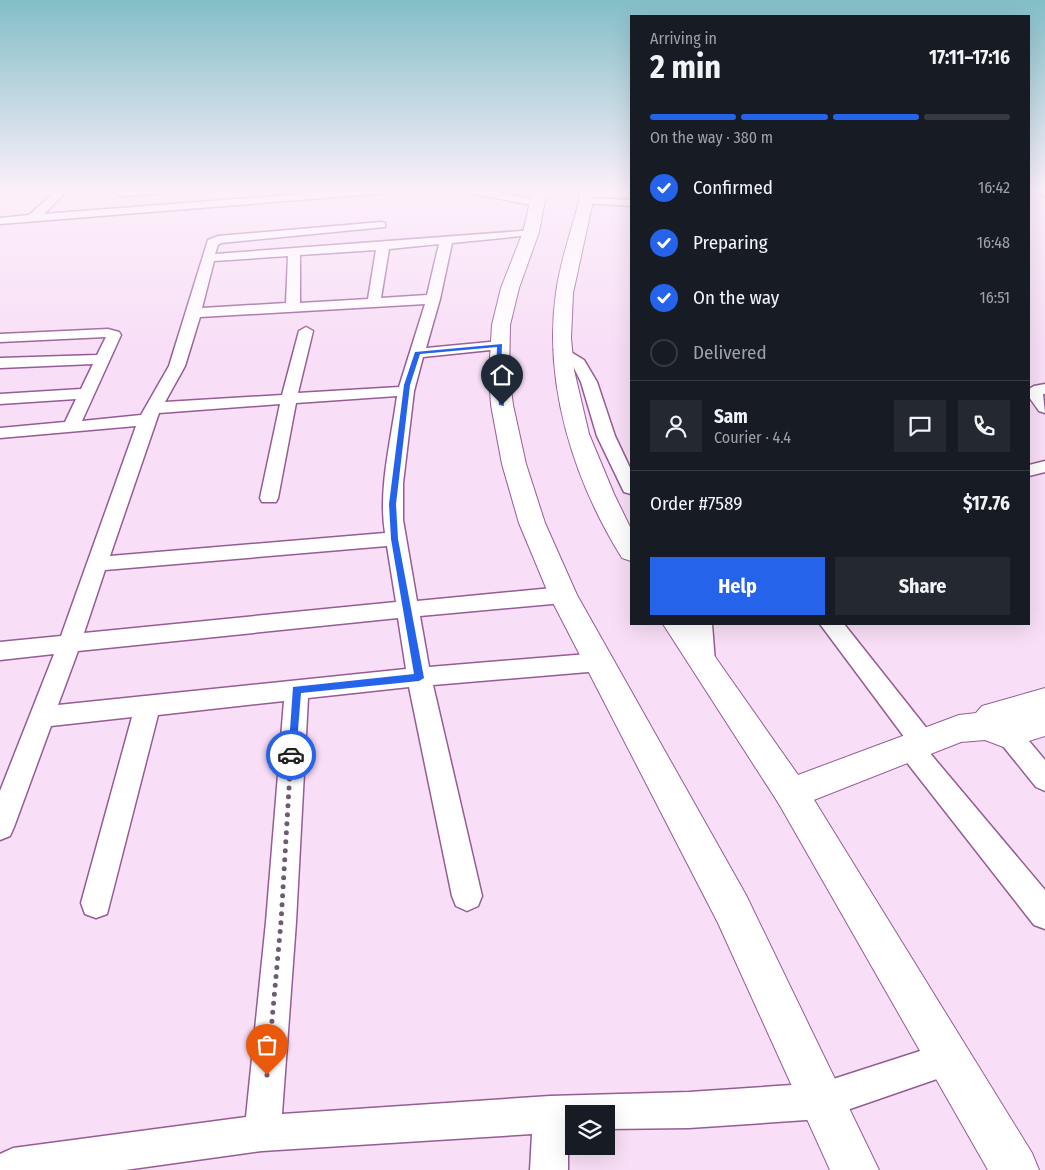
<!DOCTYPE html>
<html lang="en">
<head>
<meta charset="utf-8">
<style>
  body { margin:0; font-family:"Fira Sans Condensed",sans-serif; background:#242831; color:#f1f3f6; height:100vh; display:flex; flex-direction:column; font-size:19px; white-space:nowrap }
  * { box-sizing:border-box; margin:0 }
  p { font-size:16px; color:#9ea1a6 }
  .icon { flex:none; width:28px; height:28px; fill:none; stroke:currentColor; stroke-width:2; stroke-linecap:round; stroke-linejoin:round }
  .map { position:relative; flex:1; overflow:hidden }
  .sheet { position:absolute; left:630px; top:15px; width:400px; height:610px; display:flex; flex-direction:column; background:#171b24; border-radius:0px; box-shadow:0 5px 20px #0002 }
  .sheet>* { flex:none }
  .buttons { position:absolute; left:565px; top:1105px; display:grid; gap:10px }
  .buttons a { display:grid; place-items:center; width:50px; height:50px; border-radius:0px; background:#171b24; box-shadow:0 5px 20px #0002; font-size:25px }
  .pin { position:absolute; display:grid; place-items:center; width:42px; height:42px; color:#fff; margin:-51px -21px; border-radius:50% 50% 50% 0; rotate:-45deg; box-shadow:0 0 5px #0007 }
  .pin .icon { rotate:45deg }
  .courier { position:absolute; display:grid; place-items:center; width:50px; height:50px; margin:-25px; border:4px solid #2563eb; border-radius:50%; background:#fff; color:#222; box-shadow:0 1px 6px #0007 }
  .overview em { font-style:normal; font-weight:700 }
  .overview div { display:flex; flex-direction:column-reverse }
  .overview { display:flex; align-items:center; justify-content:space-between; height:85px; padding:0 20px }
  h1 { font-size:32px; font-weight:700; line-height:38px }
  .bar { display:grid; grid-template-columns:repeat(4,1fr); gap:8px 5px; align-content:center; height:60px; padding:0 20px }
  .bar i { height:6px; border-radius:4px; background:#363941 }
  .bar .selected { background:#2563eb }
  .bar p { grid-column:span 4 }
  .line { display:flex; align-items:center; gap:12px; padding:0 20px; border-top:1px solid #363941 }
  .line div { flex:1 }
  .round { display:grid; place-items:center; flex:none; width:52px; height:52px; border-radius:0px; background:#242831 }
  ol { padding:0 20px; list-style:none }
  li { display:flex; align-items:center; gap:15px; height:55px }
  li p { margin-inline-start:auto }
  li .icon { padding:5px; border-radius:50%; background:#2563eb; color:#fff; stroke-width:4 }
  li:last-child { color:#9ea1a6 }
  li i { width:28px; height:28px; border:2px solid #363941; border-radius:50% }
  .action { display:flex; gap:10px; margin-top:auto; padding:10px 20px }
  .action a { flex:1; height:58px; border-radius:0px; background:#2563eb; color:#fff; font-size:20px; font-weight:700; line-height:58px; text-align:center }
  .action a+a { background:#242831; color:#f1f3f6 }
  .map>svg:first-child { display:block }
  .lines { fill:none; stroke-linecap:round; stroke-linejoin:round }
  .street-casing { stroke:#955d93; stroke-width:3 }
  .secondary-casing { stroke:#955d93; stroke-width:2 }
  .primary-casing { stroke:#955d93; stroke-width:2 }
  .street { fill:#fff; fill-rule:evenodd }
  .secondary { fill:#fff; fill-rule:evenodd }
  .primary { fill:#fff; fill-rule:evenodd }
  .route { fill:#2563eb }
  .done { stroke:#715a71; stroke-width:5; stroke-dasharray:0 9 }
</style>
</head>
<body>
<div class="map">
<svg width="1045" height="1170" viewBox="0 0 1045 1170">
  <rect width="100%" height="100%" fill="#f8def6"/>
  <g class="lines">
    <defs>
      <path id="street" d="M57,190H68L44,214L352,190H391L386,193L0,224V218L29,215Z
        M125,190H170L165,193L121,196L116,193Z
        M444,190H483L537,200L542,203L537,206L469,193H449Z
        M1035,190H1045V197Z
        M586,198L631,200V206L582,203V199Z
        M381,222L385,223V227L221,243L218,245L215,254L535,230V234L531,235L452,243L440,299L426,348L500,341L507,345L500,349L423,357L414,391L403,483V520L417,601L563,587L571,590L574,595L571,600L563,603L420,616L429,667L600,653L608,656L612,662L608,668L600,671L433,685L482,896L478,906L467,911L456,906L452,896L409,687L308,698L296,922L282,1114L550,1096L689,1092L821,1083L948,1042L960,1047L965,1059L960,1071L821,1119L689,1128L606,1129V1114H574V1131H568V1170H530L532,1134L262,1151L125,1170H0V1154L13,1148L246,1117L266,922L284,701L158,715L107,914L96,918L85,914L81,903L132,717L51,726L14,827L10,836L0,840V791L54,654L0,660V642L61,636L136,426L0,438V428L65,422L76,399L0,404V394L81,389L93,364L0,368V358L97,355L106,337L0,342V334L108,329L119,332L121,335L82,421L141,415L169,366L208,240L218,236ZM439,244L427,295L381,298L389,249ZM376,250L368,299L300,303V255ZM288,256L286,303L202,308L214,261ZM425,304L399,387L298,393L313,331L306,327L299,331L282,395L165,402L185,366L200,317ZM397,396C391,441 378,489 385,533L110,556L159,413L280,404L260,498L262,502H276L278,498L296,403ZM387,546L396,602L84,633L105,570ZM398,618L406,669L58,705L78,651Z
        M561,346L584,360L597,382L615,436L631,470V494L624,492L622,488L597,436L581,382L573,366L554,350Z
        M1045,384V394H1043L1045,413L1039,411L1029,397V389L1034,386Z
        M1045,461V472L1029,476V465Z
        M690,624H712L715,662L711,668L703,671L695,668L691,662Z
        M820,624H844L932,735L936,743L929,752L1045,890V929L1034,925L901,755L897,747L901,739L905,738Z
        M999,713L1008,716L1045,760V791L1036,787L990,730L986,723L990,716Z"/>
      <path id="secondary" d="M1045,688V736L1006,748L985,740L961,742L791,809L779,804L774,793L779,782L959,715L976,713L982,706Z"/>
      <path id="primary" d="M533,190H547L539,232L519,288L510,325L509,374L513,405L526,464L545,523L577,595L746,895L879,1170H830L718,923L549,595L519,523L502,464L491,405L489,374L492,325L501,288L523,232Z
        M579,190H592L593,201L573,293L571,338L574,370L589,434L614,494L631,529V561L622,558C574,481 543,384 556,293C560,262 571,232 579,201Z
        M663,624H692L803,782L1032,1153L1039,1170H988L779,804Z"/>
    </defs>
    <use href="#street" class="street-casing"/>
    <use href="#secondary" class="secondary-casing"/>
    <use href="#primary" class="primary-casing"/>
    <use href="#street" class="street"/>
    <use href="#secondary" class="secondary"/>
    <use href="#primary" class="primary"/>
  </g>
  <linearGradient id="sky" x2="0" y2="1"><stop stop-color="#83bec7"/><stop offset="0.54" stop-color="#fcf0fb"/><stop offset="1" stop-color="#fcf0fb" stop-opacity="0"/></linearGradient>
  <rect width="1045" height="353" fill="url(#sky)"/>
  <path class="route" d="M502,344L501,374L504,406L499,405L496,374L497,347L420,354L410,385L396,504L398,539L424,678L419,681L301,693L296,755L291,760L288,758L293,687L414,674L391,539L389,504L404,385L415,352Z"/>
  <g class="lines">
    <path class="done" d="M267,1075L281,922L291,755"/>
  </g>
</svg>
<div class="buttons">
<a><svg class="icon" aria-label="layers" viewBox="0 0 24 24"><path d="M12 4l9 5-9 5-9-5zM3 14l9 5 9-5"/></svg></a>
</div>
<div class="pin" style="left:267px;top:1075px;background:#ea580c"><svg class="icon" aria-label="bag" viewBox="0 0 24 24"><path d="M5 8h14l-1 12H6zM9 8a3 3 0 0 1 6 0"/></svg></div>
<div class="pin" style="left:502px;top:405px;background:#1f2937"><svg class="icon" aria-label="home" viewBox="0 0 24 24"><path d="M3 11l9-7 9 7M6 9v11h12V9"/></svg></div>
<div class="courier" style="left:291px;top:755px"><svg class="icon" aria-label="car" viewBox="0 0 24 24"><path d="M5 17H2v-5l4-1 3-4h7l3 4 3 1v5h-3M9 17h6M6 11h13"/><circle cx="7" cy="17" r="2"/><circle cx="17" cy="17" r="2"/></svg></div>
<section class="sheet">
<div class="overview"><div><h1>2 min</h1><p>Arriving in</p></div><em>17:11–17:16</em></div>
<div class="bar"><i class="selected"></i><i class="selected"></i><i class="selected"></i><i></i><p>On the way · 380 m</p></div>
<ol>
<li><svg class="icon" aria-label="check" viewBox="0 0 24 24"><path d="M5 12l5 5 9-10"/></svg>Confirmed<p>16:42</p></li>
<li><svg class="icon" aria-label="check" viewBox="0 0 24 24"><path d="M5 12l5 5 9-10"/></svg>Preparing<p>16:48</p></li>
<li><svg class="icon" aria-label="check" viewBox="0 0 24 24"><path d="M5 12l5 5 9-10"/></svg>On the way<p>16:51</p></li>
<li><i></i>Delivered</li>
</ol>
<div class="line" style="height:90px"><a class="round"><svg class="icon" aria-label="person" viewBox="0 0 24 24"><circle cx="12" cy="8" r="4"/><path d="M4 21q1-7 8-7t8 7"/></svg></a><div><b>Sam</b><p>Courier · 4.4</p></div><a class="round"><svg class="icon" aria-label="chat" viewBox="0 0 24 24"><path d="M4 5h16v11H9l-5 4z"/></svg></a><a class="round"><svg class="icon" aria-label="phone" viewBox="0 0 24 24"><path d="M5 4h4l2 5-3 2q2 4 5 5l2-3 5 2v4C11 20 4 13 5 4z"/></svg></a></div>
<div class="line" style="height:65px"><div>Order #7589</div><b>$17.76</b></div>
<div class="action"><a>Help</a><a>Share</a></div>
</section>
</div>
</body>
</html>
